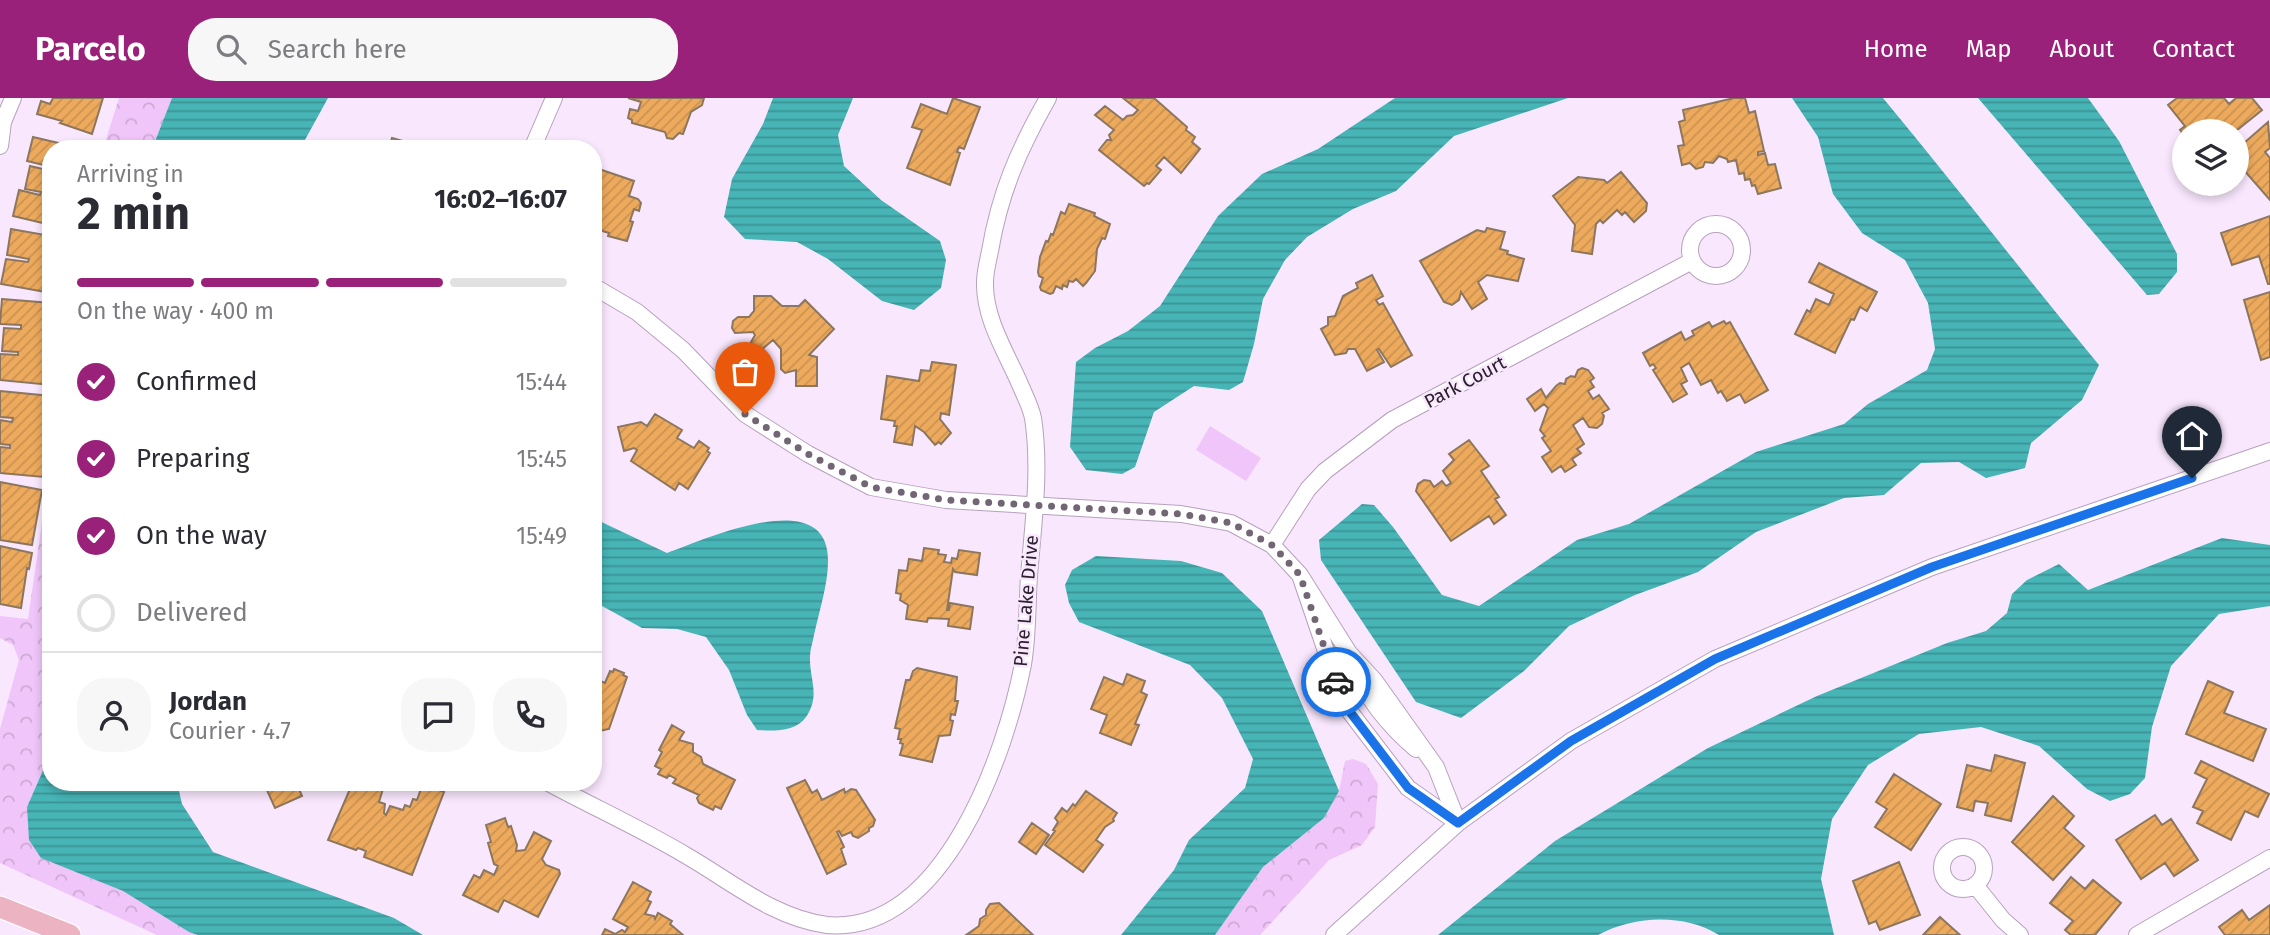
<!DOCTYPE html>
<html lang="en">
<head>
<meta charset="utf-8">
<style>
  body { margin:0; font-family:"Fira Sans",sans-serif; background:#f7f7f7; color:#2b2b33; height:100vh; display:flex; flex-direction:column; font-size:26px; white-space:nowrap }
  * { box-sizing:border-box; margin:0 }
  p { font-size:23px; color:#7c7c81 }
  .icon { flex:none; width:38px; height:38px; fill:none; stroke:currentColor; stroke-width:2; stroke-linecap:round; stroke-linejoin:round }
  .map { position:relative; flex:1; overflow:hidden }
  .details { position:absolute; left:42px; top:42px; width:560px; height:651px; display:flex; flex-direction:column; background:#fff; border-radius:28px; box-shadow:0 4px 10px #0003 }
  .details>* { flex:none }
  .controls { position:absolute; left:2172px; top:21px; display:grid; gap:14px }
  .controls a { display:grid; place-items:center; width:77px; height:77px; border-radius:50%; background:#fff; box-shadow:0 4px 10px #0003; font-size:35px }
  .pin { position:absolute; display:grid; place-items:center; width:60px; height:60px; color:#fff; margin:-72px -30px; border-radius:50% 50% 50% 0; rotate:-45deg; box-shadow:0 0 7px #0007 }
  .pin .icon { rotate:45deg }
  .courier { position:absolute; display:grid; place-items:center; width:70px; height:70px; margin:-35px; border:5px solid #1a73e8; border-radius:50%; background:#fff; color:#222; box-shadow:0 2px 9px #0007 }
  .summary em { font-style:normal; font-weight:700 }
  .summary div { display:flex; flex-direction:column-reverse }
  .summary { display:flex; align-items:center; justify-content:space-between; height:119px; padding:0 35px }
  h1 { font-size:46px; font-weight:700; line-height:52px }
  .bar { display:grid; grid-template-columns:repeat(4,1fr); gap:10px 7px; align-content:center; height:84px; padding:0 35px }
  .bar i { height:9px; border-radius:5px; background:#e1e1e2 }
  .bar .on { background:#9a217a }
  .bar p { grid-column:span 4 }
  .line { display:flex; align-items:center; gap:18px; padding:0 35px; border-top:2px solid #e1e1e2 }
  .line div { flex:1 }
  .round { display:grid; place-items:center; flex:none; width:74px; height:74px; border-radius:28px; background:#f7f7f7 }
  ol { padding:0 35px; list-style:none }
  li { display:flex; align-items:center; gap:21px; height:77px }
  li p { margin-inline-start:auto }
  li .icon { padding:7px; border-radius:50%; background:#9a217a; color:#fff; stroke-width:4 }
  li:last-child { color:#7c7c81 }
  li i { width:38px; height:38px; border:4px solid #e1e1e2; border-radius:50% }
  header { display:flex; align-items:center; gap:42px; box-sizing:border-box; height:98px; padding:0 35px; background:#9a217a; color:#fff }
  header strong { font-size:33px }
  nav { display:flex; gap:38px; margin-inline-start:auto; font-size:24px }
  .search { width:490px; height:63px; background:#f7f7f7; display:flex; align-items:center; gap:18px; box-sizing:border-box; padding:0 24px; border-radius:28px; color:#7c7c81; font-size:26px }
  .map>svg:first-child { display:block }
  .forest { fill:url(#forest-crowns) }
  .garden { fill:#f0c5f9 }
  .water { fill:url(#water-rules) }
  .building { fill:url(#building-hatch); stroke:#8d765e; stroke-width:2 }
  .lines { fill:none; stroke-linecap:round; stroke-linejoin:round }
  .minor-casing { stroke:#b7a1bc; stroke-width:18 }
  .major-casing { stroke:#fff; stroke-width:23 }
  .minor { stroke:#fff; stroke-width:16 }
  .major { stroke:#ecb3c3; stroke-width:21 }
  .done { stroke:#726674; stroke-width:7; stroke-dasharray:0 12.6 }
  .route { stroke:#1a73e8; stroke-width:9 }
  .labels { text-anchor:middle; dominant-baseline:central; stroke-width:5; stroke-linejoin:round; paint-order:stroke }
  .street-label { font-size:19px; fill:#29212b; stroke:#f9e7fd }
</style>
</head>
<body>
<header>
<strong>Parcelo</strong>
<div class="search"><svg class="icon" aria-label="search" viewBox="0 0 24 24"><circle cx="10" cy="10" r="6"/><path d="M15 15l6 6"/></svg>Search here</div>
<nav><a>Home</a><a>Map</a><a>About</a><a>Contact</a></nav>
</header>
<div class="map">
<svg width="2270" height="837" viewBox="0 0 2270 837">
  <defs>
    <pattern id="forest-crowns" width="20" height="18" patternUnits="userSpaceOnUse" patternTransform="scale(1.75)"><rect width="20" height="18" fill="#f0c5f9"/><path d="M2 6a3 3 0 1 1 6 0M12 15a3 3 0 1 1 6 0" fill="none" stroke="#cea9d6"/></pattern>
    <pattern id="water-rules" width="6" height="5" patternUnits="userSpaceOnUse" patternTransform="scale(1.75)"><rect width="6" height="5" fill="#47b4b6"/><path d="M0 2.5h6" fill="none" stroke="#3b9294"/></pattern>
    <pattern id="building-hatch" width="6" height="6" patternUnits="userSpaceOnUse" patternTransform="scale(1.75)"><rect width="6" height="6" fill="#edaa5d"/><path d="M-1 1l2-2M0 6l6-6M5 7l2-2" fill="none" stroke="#cb9251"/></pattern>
  </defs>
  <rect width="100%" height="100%" fill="#f9e7fd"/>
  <path class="forest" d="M119,0H172L152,51H103Z
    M51,362V654L27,709L42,760L123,793L198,837H157L0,765V631L19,562L13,547L0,540V518L28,521Z
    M1353,661L1366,666L1378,686L1375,729L1362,747L1329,762L1260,837H1215L1263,769L1324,720L1339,693L1345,663Z"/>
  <path class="garden" d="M1210,328L1261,360L1246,383L1196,352Z"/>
  <path class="water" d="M172,0H328L300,51H152Z
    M773,0H853L838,37L844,68L881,102L940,143L946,162L941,190L914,212L882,203L828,161L797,144L745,141L724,119L732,81L763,26Z
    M1395,0H1568L1454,38L1396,93L1353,111L1307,139L1285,162L1263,201L1254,246L1243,284L1229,292L1194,288L1154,314L1135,369L1122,376L1086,372L1070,349L1076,264L1095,250L1128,233L1160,208L1218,118L1262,76L1318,51Z
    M1792,0H1883C1956,88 2026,179 2099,267L2082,302L2031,345L2025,370L1986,380L1959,364L1921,365L1884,397L1844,400L1756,434L1698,474L1635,497L1569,528L1524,573L1461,620L1416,604L1321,462L1319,442L1362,406L1374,407L1393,429L1442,497L1479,508L1577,442L1629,426L1756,354L1844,326L1868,306L1927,272L1935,251L1928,205L1905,162L1862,135L1833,96L1818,39Z
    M1978,0H2088L2119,43L2177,156V174L2159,196L2147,197Z
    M593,420L667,455C704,442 830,384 828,464C828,486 819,514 814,537C813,544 810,551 810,558C809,581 821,597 806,619C796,634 773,633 757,632L747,617L729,572L706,539L677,531L642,530L593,503Z
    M2222,440L2270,447V508L2219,516L2171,568L2152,629L2145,680L2130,696L2110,703L2087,691L2039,648L1981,629L1919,636L1868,667L1832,721L1821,781L1834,837H1719C1683,815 1634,818 1598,837H1438L1555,743L1708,650L1817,598L1947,545L1986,533L2007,515L2012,496L2027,482L2059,466L2088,492Z
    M1096,458L1181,463L1222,475L1262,513L1339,693L1324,720L1263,769L1215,837H1121L1174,772L1189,742L1245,690L1253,661L1222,600L1190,567L1079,524L1069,505L1065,487L1072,472Z
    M51,654V684H177L182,706L213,754L394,820L423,837H198L189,834L123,793L41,760L29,742L27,709Z"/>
  <path class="building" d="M53,0H103L92,36L60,25L62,23L37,16L41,3L50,6Z
    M628,0H704L702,7L691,14L683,36L679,35L673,41L667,40L665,34L632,25V22L628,20L630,11L638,13L641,4Z
    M953,0L980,9L964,51L959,49L957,54L960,55L950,87L907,70L922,32L912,29L921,6L947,16Z
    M1123,0H1154L1187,29L1186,32L1195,39L1192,44L1200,51L1181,75L1164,59L1156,68L1161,72L1149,86L1147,85L1144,88L1099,52L1107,42H1111L1109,37L1114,32L1095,17L1105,8L1123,22L1127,18L1133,17L1138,12Z
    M1734,0H1745L1749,15L1755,13L1764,53L1758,54V57L1765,55L1768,67L1775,66L1781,90L1758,96L1755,87L1752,88L1750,81L1745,82L1744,75L1739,76L1736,62L1728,64L1727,61L1719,58L1713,65L1705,64L1703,69L1696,71L1690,65L1682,67L1678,48L1684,47L1679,24L1685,22L1683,12Z
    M2177,0H2224L2229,6L2236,0H2252L2262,12L2236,33H2184V37L2180,32L2185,28L2168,7Z
    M2268,24L2270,50L2265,54L2270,60V102L2243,71L2236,77V52Z
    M33,39L84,51H51V127L13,118L19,92L40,97L41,94L25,91L30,68L47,72L48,68L27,63Z
    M392,40L431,51H389Z
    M593,69L634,83L629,98L638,101L641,105L639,113L634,111L630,123L633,124L627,143L608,138L609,135L596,131L599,121L594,119L597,109L593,108Z
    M1621,74L1647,105L1646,113L1634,124L1625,114L1622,117L1617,112L1603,125L1600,122L1596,126L1592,156L1572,153L1575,127L1553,98L1578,79L1604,82L1607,85Z
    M1069,106L1095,115L1094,118L1110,126L1105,141L1102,140L1097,151L1095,173L1086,185L1083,188L1076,181L1073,184L1069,183L1067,189L1063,187L1062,191L1056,188L1053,195L1050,196L1041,192L1040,189L1043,180L1039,178L1038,174L1040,159L1046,143L1048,144L1051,136L1053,137L1061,114L1065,116Z
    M2270,118V186H2268L2259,158L2232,167L2221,135Z
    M1487,130L1505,134L1500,151L1508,153L1507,156L1524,161L1518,183L1487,177L1478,184L1487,201L1472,211L1461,194L1459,202L1452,207L1444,204L1420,163L1477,132L1485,134Z
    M11,131L51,138V195L1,186L6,161L28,164L29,161L7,157Z
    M1819,165L1877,194L1867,213L1860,209L1854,222L1851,221L1835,255L1795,236L1807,212L1810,214L1816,201L1829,207L1834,196L1809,184Z
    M1372,177L1383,198L1376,202L1379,207L1383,205L1412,257L1391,269L1379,251L1377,252L1384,264L1367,273L1355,251H1348L1346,255L1335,257L1321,231L1328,227V219L1335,218L1343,198L1358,190L1356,185Z
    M2270,194V259L2261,262L2244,202Z
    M754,198H771L782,208H799L805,202L834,231L809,257L817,259V288H796V272L785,275L781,271V251L773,242L760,253H756L750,246L755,237L753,234L735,235L732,230L733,223L738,219H749L754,213Z
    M2,201L51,205V287L0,282V256L18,257V254L2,253L4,230L21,231V227L0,226Z
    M1724,223L1726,226L1730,224L1768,292L1745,305L1740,296L1727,303L1721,293L1718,295L1711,282L1701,287L1689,265L1681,270L1687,283L1681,286L1687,296L1673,304L1653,272L1656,270L1653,266L1650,268L1643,255L1681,234L1685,242L1694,237L1692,233L1709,224L1712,229Z
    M932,264L956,267L949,317L941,315L940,321L951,335L941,346L939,344L935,347L924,334L915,328L912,347L894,344L897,328H894L895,323L881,321L887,278L919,283L921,272L930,273Z
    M1582,270L1588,272L1594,280L1590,283L1594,289L1588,293L1593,301L1599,297L1609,311L1602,315L1604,318L1602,326L1597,330L1589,329L1583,320L1573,327L1584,346L1577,351L1581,355L1572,361L1576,367L1565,374L1561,368L1552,374L1542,359L1551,353L1542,340L1545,338L1540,332L1548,310L1544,306L1535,313L1527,301L1541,291L1546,300L1556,288L1560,285L1565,286L1566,281L1571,278L1575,279L1578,272Z
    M0,293L51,298L44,379L0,375V349L10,350V347L0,346V322L12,324L13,320L0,319Z
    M655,316L682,332L677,340L694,350L699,343L709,350L707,353L710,355L688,391L679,385L675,392L631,363L637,352L634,350L624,353L618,329L641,324L647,328Z
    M1469,342L1489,368L1481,373L1499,399L1495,401L1506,417L1494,426L1489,418L1451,443L1416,393L1418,386L1424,382L1430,383L1434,389L1442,383L1446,388L1451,385L1443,373L1454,362L1449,356Z
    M0,384L42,392L32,447L0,442Z
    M0,448L32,455L29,471L27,470L21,510L0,506Z
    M924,450L939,452L938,456L946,457L944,464L951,465L952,460L957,461L959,452L980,455L977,477L955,474L953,471L947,512H949L950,505L973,509L970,531L948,528L949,521L928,520L927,524L906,521L908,507L900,502L901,496L896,495L899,472L907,473L909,461L922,463Z
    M917,570L957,579L955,603H958L955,617L951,616L950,622L953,623L950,637L939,638L932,664L900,657L903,646L900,645L901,641H898L900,631L895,630L906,582H910L913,573Z
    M614,571L624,575L623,577L627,579L609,631L599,633L597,626L593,625V580L605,585L610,573L613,574Z
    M1127,576L1145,583L1141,594L1147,597L1135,626L1139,627L1131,647L1100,635L1107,617L1091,611L1104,579L1123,587Z
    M2208,583L2233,594L2224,615L2266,631L2253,663L2186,636Z
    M672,627L684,634L679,642L693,646V654L701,659L703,666L735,682L721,711L715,708L713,712L699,705L697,700L699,697L673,685L676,681L669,677L667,680L658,676L661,671L655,668L662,654L659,652Z
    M1995,657L2025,665L2011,723L1985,717L1988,705L1975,703L1973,713L1957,709L1967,667L1991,673Z
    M2201,663L2269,696L2258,719L2245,713L2231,742L2197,725L2203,713L2193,709L2207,681L2195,675Z
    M1894,676L1941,706L1911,752L1875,729L1887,711L1876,704Z
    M805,682L812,695L817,692L822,702L844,691L845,695L851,691L856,692L875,722L873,728L869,730V733L858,740L853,738L851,734L842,738L839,733L837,734L844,749L841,751L846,766L827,776L787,690Z
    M274,684H296L302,698L275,710L266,690L274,686Z
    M353,684H385L379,704L385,706L384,715L386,717L390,708L403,712L405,707L410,709L413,701L417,702L423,685L444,694L412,777L364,759L366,753L358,750L356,752L328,742Z
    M1086,693L1117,715L1113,721L1114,723L1105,729L1096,742L1103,747L1083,774L1045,747L1055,733L1053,732L1058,724L1055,720L1062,710L1067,714L1073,706L1075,708Z
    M2053,698L2074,718L2064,730L2084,748L2053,782L2012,744Z
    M2155,717L2162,727L2171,721L2198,762L2174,778L2165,765L2141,781L2116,742Z
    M505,720L508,729L511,728L517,747L516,753L525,752L534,734L551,743L542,761L546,767L559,772L560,776L538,819L504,802L498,814L463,797L474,777L480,780L484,772L494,777L498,768L494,766L488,745L491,744L486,727Z
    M1032,725L1049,737L1036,756L1019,744Z
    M1899,764L1920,817L1880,832L1876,823L1869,826L1853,783Z
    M2071,779L2085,791L2093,782L2121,805L2095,837H2071L2065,832L2073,823L2050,805Z
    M633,784L651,794L647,802L651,804L645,816L654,818L655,821L658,815L672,823L670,826L683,837H602L605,831L615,836L622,832L625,834L628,829L613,821Z
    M999,805L1033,837H966L979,828L980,821L986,817V812L990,806Z
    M2270,807V837H2225L2219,829L2242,812L2249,822Z
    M1940,819L1960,837H1923Z"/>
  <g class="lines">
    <defs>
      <path id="minor" d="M0,48L3,24L13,0
        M532,51L554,0
        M1690 152a26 26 0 1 1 52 0a26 26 0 1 1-52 0Z
        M593,188L637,214L683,252L745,316L808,356L871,389L946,402L1181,416L1231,425L1272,447L1300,477L1349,555L1374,582L1436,669L1458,725L1408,690L1344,606L1300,477
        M1272,447L1308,391L1325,373L1392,322L1692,163
        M1352,563C1362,596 1390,629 1416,651
        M547,684C593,709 642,731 687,758C732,784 774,820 827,827C944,837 1006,654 1023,566C1028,538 1027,507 1029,478C1033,426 1041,372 1033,320C1031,310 1026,300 1022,291C1008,257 984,222 985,184C985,174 988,163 990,153C1000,94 1019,51 1048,0
        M1942 770a21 21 0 1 1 42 0a21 21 0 1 1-42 0Z
        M1975,787L2003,822L2020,837
        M1334,837L1458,725L1571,643L1715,561L1932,469L2270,353
        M2137,837L2270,760"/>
      <path id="major" d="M0,809L70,837"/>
    </defs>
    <use href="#minor" class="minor-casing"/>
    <use href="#major" class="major-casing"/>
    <use href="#minor" class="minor"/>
    <use href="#major" class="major"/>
  </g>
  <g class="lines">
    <path class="done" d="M745,316L808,356L871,389L946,402L1181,416L1231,425L1272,447L1300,477L1336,584"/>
    <path class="route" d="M1336,584L1344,606L1408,690L1458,725L1571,643L1715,561L1932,469L2192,380"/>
  </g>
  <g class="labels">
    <g class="street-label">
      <text transform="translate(1465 284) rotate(-28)">Park Court</text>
      <text transform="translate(1026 503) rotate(-85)">Pine Lake Drive</text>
    </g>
  </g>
</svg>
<div class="controls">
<a><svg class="icon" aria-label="layers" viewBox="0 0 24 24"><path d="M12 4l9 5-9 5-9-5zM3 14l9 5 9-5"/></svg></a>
</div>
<div class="pin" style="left:745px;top:316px;background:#ea580c"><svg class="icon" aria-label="bag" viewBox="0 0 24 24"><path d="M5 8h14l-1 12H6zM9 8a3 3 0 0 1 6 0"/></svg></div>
<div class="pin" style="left:2192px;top:380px;background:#1f2937"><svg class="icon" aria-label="home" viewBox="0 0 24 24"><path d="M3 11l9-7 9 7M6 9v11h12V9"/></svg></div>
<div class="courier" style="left:1336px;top:584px"><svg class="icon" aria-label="car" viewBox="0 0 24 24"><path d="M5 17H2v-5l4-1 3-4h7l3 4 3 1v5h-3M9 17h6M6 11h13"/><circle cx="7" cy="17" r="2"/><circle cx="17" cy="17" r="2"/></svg></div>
<section class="details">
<div class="summary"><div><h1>2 min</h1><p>Arriving in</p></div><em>16:02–16:07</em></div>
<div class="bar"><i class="on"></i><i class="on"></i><i class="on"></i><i></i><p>On the way · 400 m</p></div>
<ol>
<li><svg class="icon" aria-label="check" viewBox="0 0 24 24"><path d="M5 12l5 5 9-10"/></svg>Confirmed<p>15:44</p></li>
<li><svg class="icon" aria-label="check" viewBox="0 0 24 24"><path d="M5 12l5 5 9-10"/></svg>Preparing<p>15:45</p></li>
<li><svg class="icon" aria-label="check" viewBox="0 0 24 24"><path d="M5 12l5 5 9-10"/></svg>On the way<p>15:49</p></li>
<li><i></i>Delivered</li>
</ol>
<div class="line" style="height:126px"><a class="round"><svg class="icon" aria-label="person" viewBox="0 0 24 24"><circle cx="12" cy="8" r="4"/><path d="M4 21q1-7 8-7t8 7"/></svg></a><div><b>Jordan</b><p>Courier · 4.7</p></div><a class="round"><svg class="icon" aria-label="chat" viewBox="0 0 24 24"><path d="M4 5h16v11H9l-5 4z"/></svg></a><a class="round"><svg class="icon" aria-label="phone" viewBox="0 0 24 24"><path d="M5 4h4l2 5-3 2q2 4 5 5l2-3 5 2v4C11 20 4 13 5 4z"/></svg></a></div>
</section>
</div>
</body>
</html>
